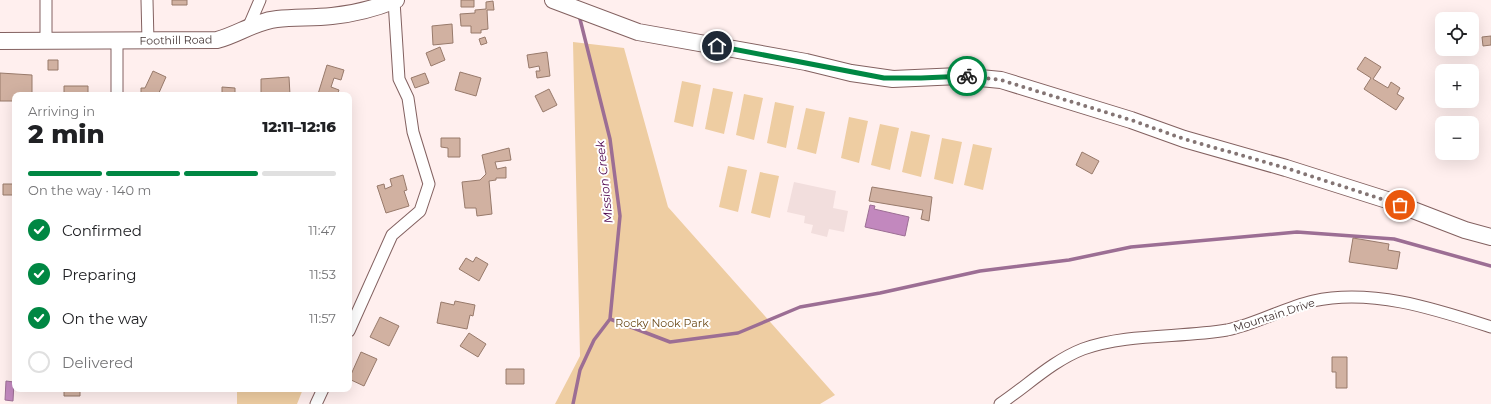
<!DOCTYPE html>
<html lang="en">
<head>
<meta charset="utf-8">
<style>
  body { margin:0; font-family:Montserrat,sans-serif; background:#f6f6f6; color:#202124; height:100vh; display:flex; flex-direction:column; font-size:15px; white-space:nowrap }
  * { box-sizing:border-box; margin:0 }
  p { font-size:13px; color:#757577 }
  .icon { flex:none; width:22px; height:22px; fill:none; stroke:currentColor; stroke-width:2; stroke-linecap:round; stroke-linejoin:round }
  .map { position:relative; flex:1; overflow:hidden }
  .drawer { position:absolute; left:12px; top:92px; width:340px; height:300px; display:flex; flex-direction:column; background:#fff; border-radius:8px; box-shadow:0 4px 16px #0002 }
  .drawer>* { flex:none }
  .controls { position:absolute; left:1435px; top:12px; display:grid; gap:8px }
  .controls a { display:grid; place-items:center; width:44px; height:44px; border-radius:8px; background:#fff; box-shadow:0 4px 16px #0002; font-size:20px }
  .pin { position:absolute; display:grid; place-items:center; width:34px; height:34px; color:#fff; margin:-17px; border:2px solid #fff; border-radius:50%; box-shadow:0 1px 4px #0007 }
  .courier { position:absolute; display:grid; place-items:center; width:40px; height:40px; margin:-20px; border:3px solid #008743; border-radius:50%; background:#fff; color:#222; box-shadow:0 1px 5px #0007 }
  .head em { font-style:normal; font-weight:800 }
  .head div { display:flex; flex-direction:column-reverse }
  .head { display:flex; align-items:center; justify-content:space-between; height:68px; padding:0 16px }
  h1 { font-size:26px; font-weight:800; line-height:30px }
  .bar { display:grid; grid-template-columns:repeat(4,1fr); gap:6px 4px; align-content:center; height:48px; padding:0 16px }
  .bar i { height:5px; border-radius:3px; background:#e0e0e0 }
  .bar .selected { background:#008743 }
  .bar p { grid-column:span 4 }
  ol { padding:0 16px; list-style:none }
  li { display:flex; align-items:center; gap:12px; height:44px }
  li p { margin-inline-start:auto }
  li .icon { padding:4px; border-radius:50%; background:#008743; color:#fff; stroke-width:4 }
  li:last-child { color:#757577 }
  li i { width:22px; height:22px; border:2px solid #e0e0e0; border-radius:50% }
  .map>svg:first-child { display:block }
  .built { fill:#f2dedd }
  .green { fill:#eecda2 }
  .water { fill:#c288be; stroke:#9c6e94 }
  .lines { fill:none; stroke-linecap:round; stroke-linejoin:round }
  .stream { stroke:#9c6e94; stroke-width:3.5 }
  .building { fill:#d1b1a1; stroke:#987a6b }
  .street-casing { stroke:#836160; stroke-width:13 }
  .secondary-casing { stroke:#836160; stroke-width:18 }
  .street { stroke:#fff; stroke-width:11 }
  .secondary { stroke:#fff; stroke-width:16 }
  .done { stroke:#847574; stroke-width:4; stroke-dasharray:0 7.2 }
  .route { stroke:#008743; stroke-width:5 }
  .labels { text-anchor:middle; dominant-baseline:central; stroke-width:4; stroke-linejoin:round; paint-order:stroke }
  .street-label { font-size:11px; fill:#423332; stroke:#fff }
  .park-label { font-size:11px; fill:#6b4917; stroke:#fff }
  .water-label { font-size:12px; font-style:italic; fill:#4e044d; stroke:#fff }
</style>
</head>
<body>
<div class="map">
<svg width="1491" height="404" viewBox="0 0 1491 404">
  <rect width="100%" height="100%" fill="#ffefee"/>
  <path class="built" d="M794,182L836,191L833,208L848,211L844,232L829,229L827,237L811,233L813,225L804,223L805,216L787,212Z"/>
  <path class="green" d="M573,42L624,48L668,207L835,395L820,404H555L580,356Z
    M682,81L701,85L693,127L674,122Z
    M713,88L733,92L724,134L705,129Z
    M744,94L763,98L754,140L736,135Z
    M775,102L794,106L786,148L767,143Z
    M806,108L825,112L816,154L797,149Z
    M849,117L868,121L859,163L841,158Z
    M880,124L899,128L890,170L871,165Z
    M911,131L930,135L921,177L902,172Z
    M942,138L962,142L953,184L934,179Z
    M973,144L992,148L983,190L964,185Z
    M728,166L747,170L738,212L719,207Z
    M760,172L779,176L770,218L751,213Z
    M237,389H303L297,404H237Z"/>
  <path class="water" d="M870,205L875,206L874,209L909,217L905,236L865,227Z
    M6,381L14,382L13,401L5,400Z"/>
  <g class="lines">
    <path class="stream" d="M610,319L670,342L738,333L800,307L880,293L980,271L1069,260L1131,247L1297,232L1394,239L1491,266
      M573,404L580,370L594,340L610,319L620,216L610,139L579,15"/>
  </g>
  <path class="building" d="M172,0H187V5H172Z
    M461,0H474V7H461Z
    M493,1L494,10H487L488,29L481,30V33H471V26H461L460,14L475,13V10L486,9V2Z
    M452,24L453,43L433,45L432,26Z
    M1491,36V45L1483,46L1482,37Z
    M485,37L487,43L481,45L479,39Z
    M440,47L445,60L431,66L426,53Z
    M547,52L550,76L537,78L536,71H540L539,66L529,68L527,55Z
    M1365,57L1381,67L1373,79L1388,88L1391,82L1400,88L1397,94L1404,98L1396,110L1364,89L1371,78L1357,69Z
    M48,60H58V70H48Z
    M327,65L344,70L341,80L334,78L331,87L339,90L337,95L318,94Z
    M153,71L166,77L158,95H141V88H145Z
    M460,72L481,78L476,96L455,90Z
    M0,73L32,75V95H15V101H0Z
    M425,73L429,83L415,88L411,78Z
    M289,77L290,95H261V79Z
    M64,86H88V95H64Z
    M222,87L235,88V95H222Z
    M549,89L557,105L543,112L535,96Z
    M441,138H460V157H448V148L441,147Z
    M509,148L511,160L495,162L497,169L506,167V178H496V180L489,181L492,214L477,216L476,208H465L462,182L480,180L486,174L482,155Z
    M1082,152L1099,161L1092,174L1076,165Z
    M403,175L407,190L404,191L409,206L386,213L377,186L384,184L385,189L392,186L390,179Z
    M3,184H14L15,195H3Z
    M872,187L932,197L929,221L921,219L923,210L869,201Z
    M1353,238L1389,244L1388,250L1400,252L1397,269L1349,262Z
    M476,257L488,264L479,281L459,269L466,258L473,262Z
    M455,301L475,305L473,316L470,315L467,329L437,323L441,302L454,305Z
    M380,317L399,326L389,346L370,337Z
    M469,333L486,344L478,357L460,346Z
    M361,352L377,359L364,386L349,379Z
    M1332,357H1347V388H1336V372H1332Z
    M506,369H524V384H506Z
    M64,389H80V396H64Z"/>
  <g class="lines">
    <defs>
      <path id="street" d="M46,0V40
        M147,0L148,41
        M248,28L260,0
        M117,95V41
        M349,331L392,235L420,211L429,184L413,132L408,98L399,79L394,1
        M316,404L323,389
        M1000,404C1027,386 1052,361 1083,349C1127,333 1181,338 1227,330C1257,324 1283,308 1313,301C1372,288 1435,309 1491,327"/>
      <path id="secondary" d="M553,0L638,32L806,62L851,73L893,79L959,76L1001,80L1131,120L1184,139L1286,168L1387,200L1465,230L1491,237
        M0,41L217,40C237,35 256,21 277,19C295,17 313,18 332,16C353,14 376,8 396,0"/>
    </defs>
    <use href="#street" class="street-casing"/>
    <use href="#secondary" class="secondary-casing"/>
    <use href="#street" class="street"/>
    <use href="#secondary" class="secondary"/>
  </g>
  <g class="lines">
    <path class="done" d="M967,76L1001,80L1056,97L1131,120L1184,139L1286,168L1400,205"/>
    <path class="route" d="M717,46L884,78H921L967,76"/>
  </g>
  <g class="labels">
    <g class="street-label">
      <text transform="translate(176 40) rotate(-1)">Foothill Road</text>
      <text transform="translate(1274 315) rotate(-18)">Mountain Drive</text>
    </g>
    <g class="park-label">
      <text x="662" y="323">Rocky Nook Park</text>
    </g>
    <g class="water-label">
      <text transform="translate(604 182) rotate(-96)">Mission Creek</text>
    </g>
  </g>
</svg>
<div class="controls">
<a><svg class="icon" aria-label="locate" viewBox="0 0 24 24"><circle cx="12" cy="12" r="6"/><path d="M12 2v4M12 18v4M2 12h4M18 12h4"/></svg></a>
<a>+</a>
<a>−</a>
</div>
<div class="pin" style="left:1400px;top:205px;background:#ea580c"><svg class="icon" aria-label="bag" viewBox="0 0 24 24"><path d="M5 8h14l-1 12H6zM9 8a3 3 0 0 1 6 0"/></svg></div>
<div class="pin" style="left:717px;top:46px;background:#1f2937"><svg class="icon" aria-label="home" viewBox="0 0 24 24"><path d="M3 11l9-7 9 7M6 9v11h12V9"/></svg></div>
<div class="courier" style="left:967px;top:76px"><svg class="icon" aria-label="bike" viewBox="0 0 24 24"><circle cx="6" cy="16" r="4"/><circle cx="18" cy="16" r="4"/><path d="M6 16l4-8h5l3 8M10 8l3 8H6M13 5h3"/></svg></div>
<section class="drawer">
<div class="head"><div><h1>2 min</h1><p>Arriving in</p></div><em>12:11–12:16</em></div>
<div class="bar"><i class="selected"></i><i class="selected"></i><i class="selected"></i><i></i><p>On the way · 140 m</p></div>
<ol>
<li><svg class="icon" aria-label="check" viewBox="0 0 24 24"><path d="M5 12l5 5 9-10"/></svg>Confirmed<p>11:47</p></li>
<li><svg class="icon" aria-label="check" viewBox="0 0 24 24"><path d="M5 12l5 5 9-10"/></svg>Preparing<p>11:53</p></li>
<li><svg class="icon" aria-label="check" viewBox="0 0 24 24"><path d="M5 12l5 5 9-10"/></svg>On the way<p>11:57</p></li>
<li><i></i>Delivered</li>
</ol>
</section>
</div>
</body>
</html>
